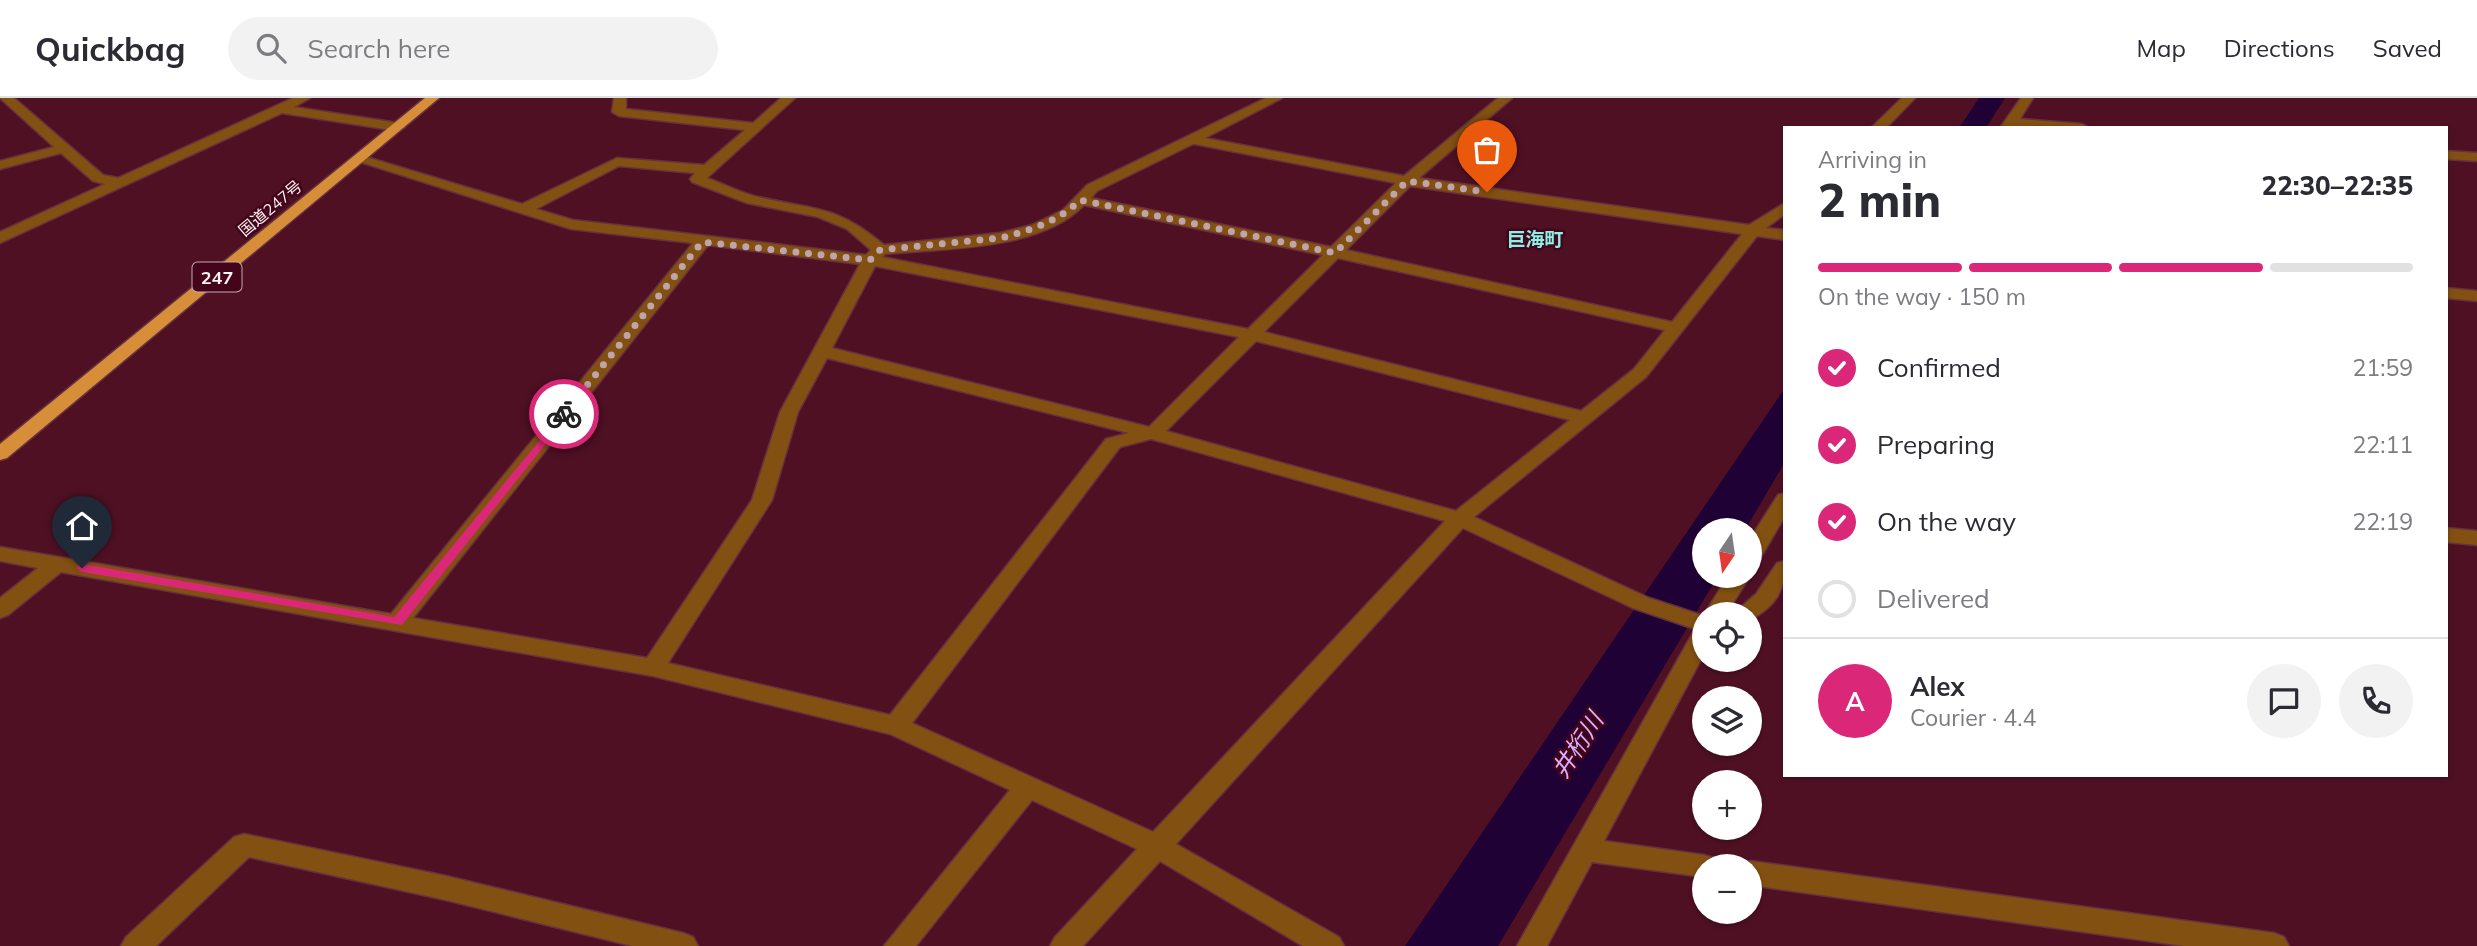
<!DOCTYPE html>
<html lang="en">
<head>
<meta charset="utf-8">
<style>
  body { margin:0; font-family:Mulish,"Noto Sans JP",sans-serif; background:#f2f2f3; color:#2b2b33; height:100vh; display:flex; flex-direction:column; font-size:26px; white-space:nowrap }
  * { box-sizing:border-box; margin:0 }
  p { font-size:23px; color:#7c7c81 }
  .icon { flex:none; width:38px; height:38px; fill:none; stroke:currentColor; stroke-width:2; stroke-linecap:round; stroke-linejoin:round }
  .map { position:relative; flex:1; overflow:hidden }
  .details { position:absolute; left:1783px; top:28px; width:665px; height:651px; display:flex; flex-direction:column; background:#fff; border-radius:0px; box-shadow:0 2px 5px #0004 }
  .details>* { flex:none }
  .needle { width:46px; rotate:193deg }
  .tools { position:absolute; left:1692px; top:420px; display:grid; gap:14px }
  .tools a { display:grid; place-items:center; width:70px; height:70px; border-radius:50%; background:#fff; box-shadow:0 2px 5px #0004; font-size:35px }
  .pin { position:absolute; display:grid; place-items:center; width:60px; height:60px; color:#fff; margin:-72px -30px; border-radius:50% 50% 50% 0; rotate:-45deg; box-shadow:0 0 7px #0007 }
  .pin .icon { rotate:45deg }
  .courier { position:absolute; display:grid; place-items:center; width:70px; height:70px; margin:-35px; border:5px solid #db2777; border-radius:50%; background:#fff; color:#222; box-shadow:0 2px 9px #0007 }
  .head em { font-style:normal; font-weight:800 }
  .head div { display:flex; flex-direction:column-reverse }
  .head { display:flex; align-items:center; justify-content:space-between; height:119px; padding:0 35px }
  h1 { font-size:46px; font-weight:800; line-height:52px }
  .bar { display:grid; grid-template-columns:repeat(4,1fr); gap:10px 7px; align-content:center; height:84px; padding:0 35px }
  .bar i { height:9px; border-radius:5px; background:#e1e1e2 }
  .bar .active { background:#db2777 }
  .bar p { grid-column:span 4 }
  .line { display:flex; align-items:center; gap:18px; padding:0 35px; border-top:2px solid #e1e1e2 }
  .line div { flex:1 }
  .round { display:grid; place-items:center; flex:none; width:74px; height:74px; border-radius:37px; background:#f2f2f3 }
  ol { padding:0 35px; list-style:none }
  li { display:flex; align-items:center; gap:21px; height:77px }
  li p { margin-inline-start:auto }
  li .icon { padding:7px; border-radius:50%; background:#db2777; color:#fff; stroke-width:4 }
  li:last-child { color:#7c7c81 }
  li i { width:38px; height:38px; border:4px solid #e1e1e2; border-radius:50% }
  header { display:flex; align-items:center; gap:42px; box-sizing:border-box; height:98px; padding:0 35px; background:#fff; border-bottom:2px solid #e1e1e2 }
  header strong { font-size:33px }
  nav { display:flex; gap:38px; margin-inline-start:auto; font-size:24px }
  .search { width:490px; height:63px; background:#f2f2f3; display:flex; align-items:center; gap:18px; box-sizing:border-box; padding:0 24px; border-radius:38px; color:#7c7c81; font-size:26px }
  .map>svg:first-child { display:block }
  .water { fill:#200135 }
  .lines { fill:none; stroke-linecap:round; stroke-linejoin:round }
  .street-casing { stroke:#673041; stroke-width:3 }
  .highway-casing { stroke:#673041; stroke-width:3 }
  .street { fill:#825010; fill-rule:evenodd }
  .highway { fill:#d78e39; fill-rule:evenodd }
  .route { fill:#db2777 }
  .done { stroke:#bfa4ab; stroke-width:7; stroke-dasharray:0 12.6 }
  .labels { text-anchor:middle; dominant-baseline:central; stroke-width:5; stroke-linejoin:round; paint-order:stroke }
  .far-street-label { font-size:16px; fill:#fbf3f4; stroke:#44041a }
  .shield { fill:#44041a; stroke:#c4abb3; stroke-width:2 }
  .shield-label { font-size:18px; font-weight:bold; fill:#fbf3f4 }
  .far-quarter-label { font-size:19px; font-weight:bold; fill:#89f2e7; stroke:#44041a }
  .near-water-label { font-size:24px; font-style:italic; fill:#d7b0fe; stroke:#44041a }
</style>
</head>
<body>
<header>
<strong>Quickbag</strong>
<div class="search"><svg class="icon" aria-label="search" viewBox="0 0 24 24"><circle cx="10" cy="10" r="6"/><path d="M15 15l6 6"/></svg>Search here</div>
<nav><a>Map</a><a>Directions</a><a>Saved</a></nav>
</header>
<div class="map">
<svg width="2477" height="848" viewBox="0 0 2477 848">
  <rect width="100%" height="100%" fill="#4f1024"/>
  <path class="water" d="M1979,0H2005L1986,30H1959Z
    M1785,290V364L1745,432H1704V478H1718L1498,848H1405Z"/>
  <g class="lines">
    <defs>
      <path id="street" d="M0,0H14L103,77L118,80L293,0H310L294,9L398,25L405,29L398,33L282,15L0,145V134L105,86L93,83L61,55L0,71V63L54,49Z
        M614,0H626V11L753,25L781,0H795L707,80C724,86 741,95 758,99C815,112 837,107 884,147L1000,135L1032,127L1063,112L1087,87L1266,0H1282L1205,40L1404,78L1498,0H1512L1419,80L1749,127L1785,105V116L1766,130L1785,132V142L1757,138L1646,279L1474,419L1649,500L1704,518V556L1604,743L1704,757L1714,760L1718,768H1704V779L1592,764L1547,848H1517L1695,531L1633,510L1463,430L1176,746L1339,839L1344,848H1303L1160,763L1083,848H1050L1055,839L1137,751L1032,702L916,848H884L1010,692L890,636L653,578L61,474L8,517L0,520V500L38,470L0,463V449L391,516L693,145L571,131L351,61L363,58L522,106L617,60L704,67L745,32L619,18L612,14ZM1193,46H1195L1396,85L1331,149L1091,100L1097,93ZM619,68L695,75L690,81L692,84L747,105L818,119L847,131L871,152L866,157L573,122L536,111ZM1410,88L1742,136L1672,224L1346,152ZM1084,107L1323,157L1248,231L882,159L885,156C944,150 1040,153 1084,107ZM708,147L860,166L780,314L752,402L647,560L413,520ZM1338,160L1665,232L1634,271L1581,313L1264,234ZM875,168L1239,239L1149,329L832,250ZM1256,243L1570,322L1456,413L1166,333ZM827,260L1129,335L1106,341L890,617L668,565L772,402L798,314ZM1151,341L1445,423L1153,734L912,625L1120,349Z
        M1902,0H1915L1886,30H1871Z
        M2021,0H2033L2020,21L2082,26L2089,30H2000Z
        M2446,53L2477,55V63L2446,61Z
        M2446,190L2477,193V203L2446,200Z
        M1785,395V418L1758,464L1750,466V441L1778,397Z
        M2446,430L2477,433V447L2446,444Z
        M1785,463C1785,493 1777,507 1750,522V516H1733L1756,496L1777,465Z
        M1728,478H1750L1726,516L1704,517Z
        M244,736L446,778L683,835L693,839L698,848H632L446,802L249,759L156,848H121L126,839L234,739Z
        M1750,763L2274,835L2284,839L2289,848H2184L1750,787V768H1739Z"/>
      <path id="highway" d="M425,0H439L7,360L0,362V346Z"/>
    </defs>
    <use href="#street" class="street-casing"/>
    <use href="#highway" class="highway-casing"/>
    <use href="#street" class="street"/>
    <use href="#highway" class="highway"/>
  </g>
  <path class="route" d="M564,313L569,316L568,318L402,527L82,474L76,470L82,466L394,519Z"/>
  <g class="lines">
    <path class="done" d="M564,316L702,144L870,162L880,152L1001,140C1030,132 1058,124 1080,102L1335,155L1407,83L1487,94"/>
  </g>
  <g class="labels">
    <g class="far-street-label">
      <text transform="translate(270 110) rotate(-40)">国道247号</text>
    </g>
    <rect class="shield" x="192.5" y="164.5" width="49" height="29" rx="5"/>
    <g class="shield-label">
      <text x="217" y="179">247</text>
    </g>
    <g class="far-quarter-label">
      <text x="1535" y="141">巨海町</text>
    </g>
    <g class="near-water-label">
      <text transform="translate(1577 647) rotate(-57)">井桁川</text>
    </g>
  </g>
</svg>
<div class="tools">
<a><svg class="needle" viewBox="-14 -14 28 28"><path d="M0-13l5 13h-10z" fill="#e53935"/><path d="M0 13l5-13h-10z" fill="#7c7c81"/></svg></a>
<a><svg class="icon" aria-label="locate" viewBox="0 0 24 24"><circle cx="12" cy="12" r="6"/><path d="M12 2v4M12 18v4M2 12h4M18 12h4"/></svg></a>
<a><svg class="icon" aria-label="layers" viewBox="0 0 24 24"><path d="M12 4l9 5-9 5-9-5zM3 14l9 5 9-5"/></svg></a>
<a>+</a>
<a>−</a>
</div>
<div class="pin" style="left:1487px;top:94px;background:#ea580c"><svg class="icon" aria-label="bag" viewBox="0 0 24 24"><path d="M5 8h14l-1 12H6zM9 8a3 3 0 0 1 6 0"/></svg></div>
<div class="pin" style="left:82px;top:470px;background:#1f2937"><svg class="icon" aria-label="home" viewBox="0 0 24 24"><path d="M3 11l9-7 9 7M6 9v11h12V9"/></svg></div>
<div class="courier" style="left:564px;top:316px"><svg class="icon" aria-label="bike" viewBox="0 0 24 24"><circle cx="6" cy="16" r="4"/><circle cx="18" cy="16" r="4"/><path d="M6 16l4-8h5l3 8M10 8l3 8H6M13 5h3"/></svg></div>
<section class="details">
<div class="head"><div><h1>2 min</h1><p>Arriving in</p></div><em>22:30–22:35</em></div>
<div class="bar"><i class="active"></i><i class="active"></i><i class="active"></i><i></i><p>On the way · 150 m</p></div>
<ol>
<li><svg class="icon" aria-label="check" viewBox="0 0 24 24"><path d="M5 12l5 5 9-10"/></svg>Confirmed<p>21:59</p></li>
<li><svg class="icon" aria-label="check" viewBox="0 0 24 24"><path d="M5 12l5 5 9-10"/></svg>Preparing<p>22:11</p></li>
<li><svg class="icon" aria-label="check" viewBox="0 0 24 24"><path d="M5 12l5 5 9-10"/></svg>On the way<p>22:19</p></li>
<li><i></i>Delivered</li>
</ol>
<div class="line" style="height:126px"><b class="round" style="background:#db2777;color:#fff">A</b><div><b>Alex</b><p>Courier · 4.4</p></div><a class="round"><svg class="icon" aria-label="chat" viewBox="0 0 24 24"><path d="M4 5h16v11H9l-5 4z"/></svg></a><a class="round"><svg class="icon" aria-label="phone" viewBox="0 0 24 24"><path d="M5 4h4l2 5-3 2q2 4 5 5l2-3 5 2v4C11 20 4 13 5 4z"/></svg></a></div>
</section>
</div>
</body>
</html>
